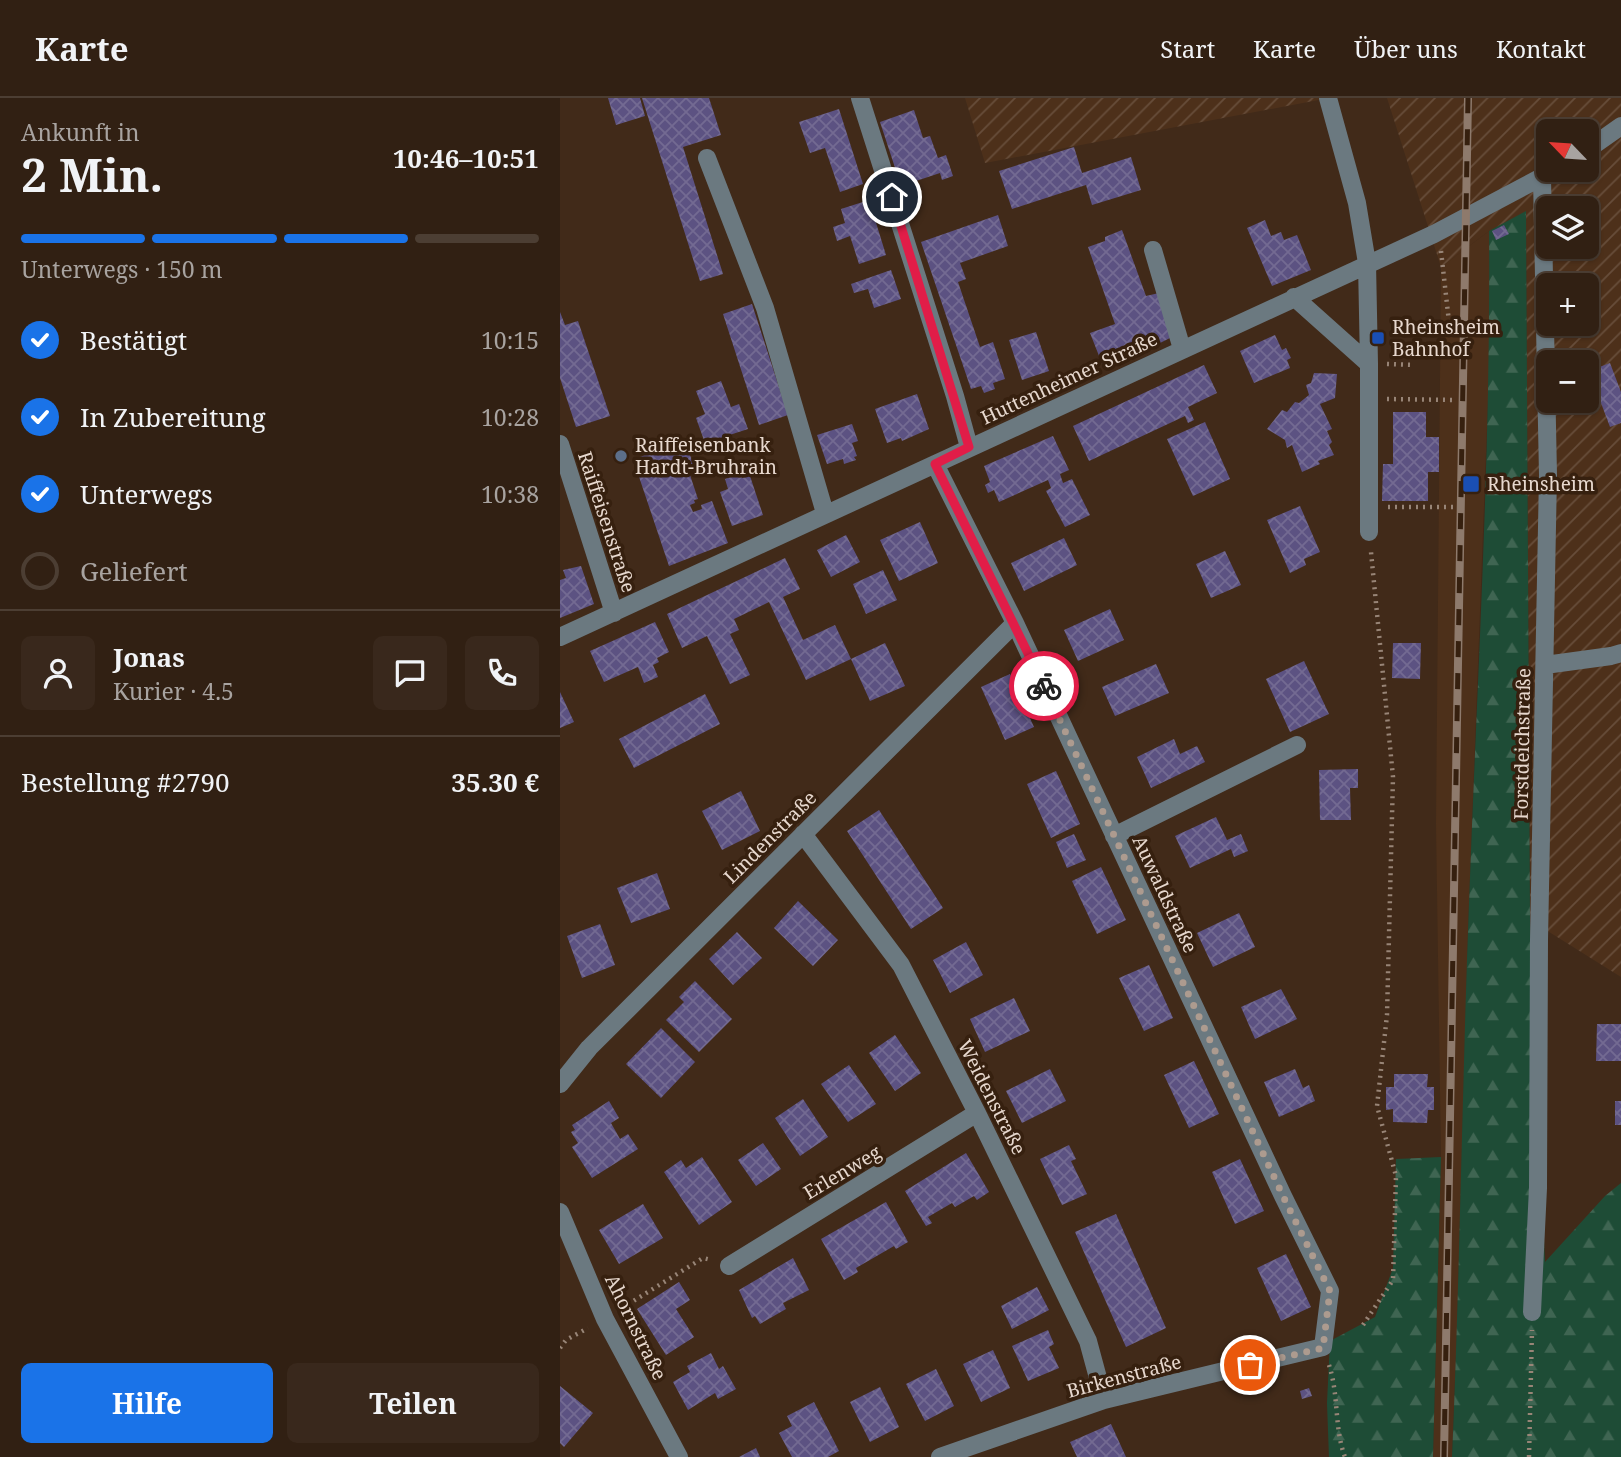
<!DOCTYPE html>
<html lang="de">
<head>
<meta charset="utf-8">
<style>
  body { margin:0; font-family:"Noto Serif",serif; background:#39281c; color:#f1f3f6; height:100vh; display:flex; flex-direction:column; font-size:26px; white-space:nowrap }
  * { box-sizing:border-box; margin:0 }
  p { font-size:23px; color:#a8a3a0 }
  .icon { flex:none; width:38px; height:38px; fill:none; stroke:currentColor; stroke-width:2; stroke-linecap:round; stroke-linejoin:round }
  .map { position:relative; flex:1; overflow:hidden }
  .side { display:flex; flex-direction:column; background:#312013; width:560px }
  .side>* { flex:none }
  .needle { width:46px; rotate:295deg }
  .fabs { position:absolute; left:976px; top:21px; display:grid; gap:14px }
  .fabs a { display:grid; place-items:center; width:63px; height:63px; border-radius:10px; background:#312013; box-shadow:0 2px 5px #0004,0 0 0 2px #4c3e33; font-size:35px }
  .pin { position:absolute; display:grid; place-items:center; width:60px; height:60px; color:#fff; margin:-30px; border:4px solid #fff; border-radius:50%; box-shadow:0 2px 7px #0007 }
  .courier { position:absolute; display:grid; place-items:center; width:70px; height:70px; margin:-35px; border:5px solid #e11d48; border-radius:50%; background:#fff; color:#222; box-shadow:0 2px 9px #0007 }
  .head em { font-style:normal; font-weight:700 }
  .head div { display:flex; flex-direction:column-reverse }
  .head { display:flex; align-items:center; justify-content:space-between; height:119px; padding:0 21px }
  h1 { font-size:46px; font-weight:700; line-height:52px }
  .bar { display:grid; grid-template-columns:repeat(4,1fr); gap:10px 7px; align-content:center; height:84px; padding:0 21px }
  .bar i { height:9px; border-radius:5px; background:#4c3e33 }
  .bar .active { background:#1a73e8 }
  .bar p { grid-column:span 4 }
  .line { display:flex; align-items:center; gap:18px; padding:0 21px; border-top:2px solid #4c3e33 }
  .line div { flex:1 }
  .round { display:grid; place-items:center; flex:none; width:74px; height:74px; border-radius:10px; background:#39281c }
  ol { padding:0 21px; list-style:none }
  li { display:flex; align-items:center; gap:21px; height:77px }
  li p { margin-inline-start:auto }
  li .icon { padding:7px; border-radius:50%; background:#1a73e8; color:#fff; stroke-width:4 }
  li:last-child { color:#a8a3a0 }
  li i { width:38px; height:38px; border:4px solid #4c3e33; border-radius:50% }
  .button { display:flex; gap:14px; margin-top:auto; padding:14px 21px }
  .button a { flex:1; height:80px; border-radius:10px; background:#1a73e8; color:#fff; font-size:28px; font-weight:700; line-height:80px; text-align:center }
  .button a+a { background:#39281c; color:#f1f3f6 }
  header { display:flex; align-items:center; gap:42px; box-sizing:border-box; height:98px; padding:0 35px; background:#312013; border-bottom:2px solid #4c3e33 }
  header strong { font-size:33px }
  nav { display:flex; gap:38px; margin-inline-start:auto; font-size:24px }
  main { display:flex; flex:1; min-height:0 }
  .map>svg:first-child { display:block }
  .built { fill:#4d301a }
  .industrial { fill:url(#industrial-furrows); fill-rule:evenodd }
  .forest { fill:url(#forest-firs) }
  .building { fill:url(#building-cross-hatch) }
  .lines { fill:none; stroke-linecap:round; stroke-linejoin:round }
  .path { stroke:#988577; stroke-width:4.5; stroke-dasharray:2 5; stroke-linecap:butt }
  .minor { stroke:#6b7980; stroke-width:18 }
  .rail-casing { stroke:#8e7a6c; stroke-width:8 }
  .rail { stroke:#36200f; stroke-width:5; stroke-dasharray:16; stroke-linecap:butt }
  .done { stroke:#ad9b8f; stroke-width:7; stroke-dasharray:0 12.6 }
  .route { stroke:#e11d48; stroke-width:9 }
  .transit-dot { fill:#1a4fb4; stroke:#36200f; stroke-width:2.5 }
  .service-dot { fill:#5c6f8a; stroke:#36200f; stroke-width:2.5 }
  .labels { text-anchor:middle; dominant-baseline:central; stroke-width:7; stroke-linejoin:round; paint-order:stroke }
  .poi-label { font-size:19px; fill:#e7d8ce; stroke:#36200f; text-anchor:start }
  .street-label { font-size:19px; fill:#e7d8ce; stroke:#36200f }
</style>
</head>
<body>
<header>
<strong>Karte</strong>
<nav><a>Start</a><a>Karte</a><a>Über uns</a><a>Kontakt</a></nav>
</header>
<main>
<section class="side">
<div class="head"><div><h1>2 Min.</h1><p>Ankunft in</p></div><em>10:46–10:51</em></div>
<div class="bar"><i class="active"></i><i class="active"></i><i class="active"></i><i></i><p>Unterwegs · 150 m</p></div>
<ol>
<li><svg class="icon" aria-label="check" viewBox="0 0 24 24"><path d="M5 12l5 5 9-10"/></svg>Bestätigt<p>10:15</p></li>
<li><svg class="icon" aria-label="check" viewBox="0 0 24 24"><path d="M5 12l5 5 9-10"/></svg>In Zubereitung<p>10:28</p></li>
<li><svg class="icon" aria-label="check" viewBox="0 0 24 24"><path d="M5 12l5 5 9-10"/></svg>Unterwegs<p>10:38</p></li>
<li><i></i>Geliefert</li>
</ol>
<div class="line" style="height:126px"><a class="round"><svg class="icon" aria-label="person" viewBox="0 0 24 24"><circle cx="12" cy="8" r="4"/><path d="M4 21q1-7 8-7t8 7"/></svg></a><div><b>Jonas</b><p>Kurier · 4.5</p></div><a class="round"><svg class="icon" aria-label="chat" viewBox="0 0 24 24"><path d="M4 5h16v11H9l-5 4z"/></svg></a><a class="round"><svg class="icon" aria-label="phone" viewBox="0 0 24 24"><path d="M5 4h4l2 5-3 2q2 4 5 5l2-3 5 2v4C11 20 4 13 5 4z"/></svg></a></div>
<div class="line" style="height:91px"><div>Bestellung #2790</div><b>35.30 €</b></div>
<div class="button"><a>Hilfe</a><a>Teilen</a></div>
</section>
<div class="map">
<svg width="1061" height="1359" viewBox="0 0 1061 1359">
  <defs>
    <pattern id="industrial-furrows" width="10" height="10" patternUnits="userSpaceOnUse" patternTransform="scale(1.75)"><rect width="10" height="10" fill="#4d301a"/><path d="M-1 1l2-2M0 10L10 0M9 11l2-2" fill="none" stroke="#674d3a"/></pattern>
    <pattern id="forest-firs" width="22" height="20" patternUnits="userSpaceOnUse" patternTransform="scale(1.75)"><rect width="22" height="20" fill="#1e4c36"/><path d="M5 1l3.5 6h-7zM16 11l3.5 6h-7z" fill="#3f6552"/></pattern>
    <pattern id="building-cross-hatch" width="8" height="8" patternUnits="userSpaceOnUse" patternTransform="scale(1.75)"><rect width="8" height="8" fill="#5c5282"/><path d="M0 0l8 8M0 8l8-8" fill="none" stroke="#736a92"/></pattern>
  </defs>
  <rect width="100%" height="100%" fill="#412a19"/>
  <path class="built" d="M929,133L930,249L908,832L897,1231L892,1359H873L881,1059L876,726L881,169Z"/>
  <path class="industrial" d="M405,0H769L425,65Z
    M827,0H1061V879L970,822L966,114L929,133L881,169ZM989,33H1027V72H989ZM989,110H1027V149H989ZM989,187H1027V226H989ZM989,264H1027V303H989Z"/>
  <path class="forest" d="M966,113L970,822L985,1164L1045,1098L1061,1085V1359H892C900,1174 902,989 909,805C917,581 931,357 929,133Z
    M881,1059L873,1359H769L767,1305L770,1243L815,1219L833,1170L836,1061Z"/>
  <path class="building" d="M48,0H80L85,18L56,27Z
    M82,0H149L161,37L123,49L163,176L140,183Z
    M279,11L303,86L280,94L265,50L250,55L239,24Z
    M354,12L363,40L370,38L378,60L386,57L393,78L382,82L380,75L341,88L320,24Z
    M514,49L522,75L571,59L581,92L532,107L526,87L452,111L439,73Z
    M309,102L326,157L299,166L290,138L277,143L273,129L285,125L281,111Z
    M438,117L448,148L400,165L406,181L398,184L420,249L433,244L445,281L433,285L435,291L424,295L421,288L411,291L361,144Z
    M705,122L711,138L721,134L724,142L737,137L751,172L712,188L687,130Z
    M944,127L949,136L936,142L932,133Z
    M562,132L586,198L599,195L612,239L584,253L543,268L530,235L555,226L528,149L545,143V139Z
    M331,172L341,201L314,210L308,191L294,195L291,186Z
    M192,206L228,317L199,327L163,216Z
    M0,214L5,227L18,223L50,318L16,329L0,280Z
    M476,234L489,273L462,282L449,242Z
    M715,237L722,252L726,250L731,260L727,262L730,270L694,285L680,253Z
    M1050,265L1061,294V325L1050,329L1029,273Z
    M644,267L657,295L628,309L634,322L628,325L625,318L529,363L513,328Z
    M754,275L777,276L775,300L760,306L772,331L767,333L772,344L769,347L774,357L758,363L760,366L742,374L732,347L727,350L725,342L707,331L722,312L727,314L735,304L739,305L749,297L746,287L751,285Z
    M161,283L171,309L179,306L188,331L145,345L136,320L145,316L136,293Z
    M357,296L369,331L342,343L341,340L327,345L315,311Z
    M833,314H866V339H879V374H868V403H822L823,366H833Z
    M645,324L670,381L633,398L607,341Z
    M292,326L298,343L292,345L297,358L294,359L296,362L284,366L283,361L267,366L257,337Z
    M493,338L509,372L500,376L503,385L512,381L530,417L505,429L486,393L491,390L488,382L439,404L434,392L428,395L425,387L430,384L424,368Z
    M126,345L133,366L127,368L138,401L134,402L135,405L130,407L133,414L142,411L141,407L152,403L168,445L109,468L73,361Z
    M180,376L182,380L190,378L203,417L172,428L160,394L168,391L165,381Z
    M740,408L760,454L744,461L746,467L730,475L707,422Z
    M360,424L378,465L339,483L320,442Z
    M286,437L300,464L271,479L257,452Z
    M504,440L517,467L464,493L451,465Z
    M665,453L681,487L651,500L636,466Z
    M225,460L240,491L223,499L243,542L275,527L291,561L246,582L209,504L174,521L179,532L170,536L190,577L170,586L147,538L122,550L107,516Z
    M21,468L34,506L0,520V482L6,480L3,472Z
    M323,472L337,502L306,516L293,486Z
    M550,511L564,542L518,563L504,532Z
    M95,524L109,554L97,560L99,564L93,567L98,579L84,585L78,569L44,584L30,553Z
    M325,545L345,588L310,603L291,561Z
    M833,545H861L860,581L832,580Z
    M744,563L769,616L730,634L706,581Z
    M596,566L609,595L555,618L542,589Z
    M450,576L474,629L445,642L421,589Z
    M0,594L14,624L0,630Z
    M145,596L160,626L74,670L59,641Z
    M614,641L620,656L637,648L645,664L591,690L577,659Z
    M798,671V690H790L791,722H760L759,672Z
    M496,673L520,726L491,740L467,686Z
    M181,693L200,733L162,752L142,713Z
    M319,712L383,810L351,831L287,733Z
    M656,719L667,742L681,736L688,753L674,759L671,751L630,770L615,738Z
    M514,736L526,762L507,770L496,744Z
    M541,769L566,822L537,836L512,783Z
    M97,775L110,811L71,825L57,790Z
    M238,803L278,842L253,868L214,830Z
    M679,815L695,849L653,869L637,835Z
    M40,826L55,867L22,880L7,838Z
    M177,834L202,860L173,887L149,861Z
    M406,844L423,877L390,895L373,862Z
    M589,867L613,920L584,933L559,880Z
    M135,883L172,921L139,954L106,922L124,904L119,899Z
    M721,891L737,921L695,941L681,909Z
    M454,900L470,933L425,954L410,921Z
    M1037,926H1061V963H1036Z
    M101,930L135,964L101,1000L66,966Z
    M335,937L361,975L335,993L309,955Z
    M634,963L659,1016L629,1030L604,977Z
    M289,967L316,1006L288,1024L261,986Z
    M490,971L506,1003L462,1025L446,993Z
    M735,971L743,990L749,987L755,1003L719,1019L704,984Z
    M834,976H868L867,989H874V1012H868L867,1025L833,1024V1011L826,1012V989H834Z
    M243,1001L268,1039L240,1058L215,1020Z
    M49,1003L59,1020L51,1025L60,1041L68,1036L78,1051L32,1080L12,1049L18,1045L11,1034L15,1032L12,1027Z
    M1055,1003H1061V1027H1055Z
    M203,1045L221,1071L196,1088L178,1062Z
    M509,1047L516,1061L511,1063L527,1096L502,1107L480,1061Z
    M406,1055L429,1094L417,1102L414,1098L395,1109L392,1105L368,1119L372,1125L366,1128L345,1093Z
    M142,1059L172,1104L139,1127L104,1074L121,1062L126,1070Z
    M680,1061L704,1113L675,1126L652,1074Z
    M326,1104L348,1144L336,1151L334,1148L296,1170L298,1174L284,1182L261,1141Z
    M83,1106L103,1140L59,1166L39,1132Z
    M556,1116L606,1230L566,1249L515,1134Z
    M726,1156L751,1209L721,1223L697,1170Z
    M233,1160L249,1192L223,1205L226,1211L200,1226L195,1218L192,1220L179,1192Z
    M119,1184L130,1202L116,1211L134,1239L106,1257L77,1211Z
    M477,1189L489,1212L452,1231L441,1208Z
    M488,1232L494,1246L489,1249L499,1270L468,1283L452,1248Z
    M433,1252L450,1290L421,1304L403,1266Z
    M151,1255L159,1271L163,1268L176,1291L158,1301L155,1295L128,1312L113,1284L130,1274L127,1268Z
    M376,1271L394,1308L365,1323L346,1286Z
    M0,1288L33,1315L4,1349L0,1345Z
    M320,1289L339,1329L310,1344L290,1304Z
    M749,1290L752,1298L742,1301L740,1293Z
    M254,1304L279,1353L268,1359H232L219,1335L232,1328L227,1318Z
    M551,1326L566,1359H517L510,1344Z
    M196,1350L200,1359H179Z"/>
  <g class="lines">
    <path class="path" d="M881,153L889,224H898
      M827,266L854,267
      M827,301L896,302
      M828,409H894
      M62,1210L143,1160L151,1162
      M803,1227L833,1182L836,1078L817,1008L827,917L833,679L811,454
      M0,1250L6,1242L28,1230
      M769,1267C779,1297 774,1330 785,1359
      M969,1359L972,1232"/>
    <path class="minor" d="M300,0L395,298L409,349
      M768,0L797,105L807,165L809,266
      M1027,52L1061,28
      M147,60L205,210L265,415
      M593,152L622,251
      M734,199L809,266V434
      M0,346L54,515
      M375,366L455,525L723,1098L770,1193L763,1249L544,1302L380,1359
      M0,539L874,136L995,72
      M985,567L1051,558L1061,555
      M243,736L341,867L417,1015L528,1243L544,1302
      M554,738L737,647
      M0,986L29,950L455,525
      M0,1114L45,1221L119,1359
      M169,1168L417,1015
      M972,1214L978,1090L979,842L988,377L982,80"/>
    <defs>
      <path id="rail" d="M884,1359L908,0"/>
    </defs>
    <use href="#rail" class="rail-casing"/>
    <use href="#rail" class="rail"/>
  </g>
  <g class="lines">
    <path class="done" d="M484,588L723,1098L770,1193L763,1250L690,1267"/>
    <path class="route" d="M332,99L409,349L375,366L484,588"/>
  </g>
  <g class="transit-dot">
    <rect x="811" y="233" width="14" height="14" rx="3.5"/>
    <rect x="902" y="377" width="18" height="18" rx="3.5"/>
  </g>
  <circle class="service-dot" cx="61" cy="358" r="7"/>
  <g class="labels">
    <g class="poi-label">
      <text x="832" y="229">Rheinsheim<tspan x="832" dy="22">Bahnhof</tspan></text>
      <text x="75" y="347">Raiffeisenbank<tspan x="75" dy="22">Hardt-Bruhrain</tspan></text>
      <text x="927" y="386">Rheinsheim</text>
    </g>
    <g class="street-label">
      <text transform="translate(509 280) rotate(-25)">Huttenheimer Straße</text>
      <text transform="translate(47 424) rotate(72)">Raiffeisenstraße</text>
      <text transform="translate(962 646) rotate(-89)">Forstdeichstraße</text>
      <text transform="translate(210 739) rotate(-45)">Lindenstraße</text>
      <text transform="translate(605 796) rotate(65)">Auwaldstraße</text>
      <text transform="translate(432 999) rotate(63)">Weidenstraße</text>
      <text transform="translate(282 1074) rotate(-31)">Erlenweg</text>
      <text transform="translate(76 1229) rotate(64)">Ahornstraße</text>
      <text transform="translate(564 1278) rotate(-15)">Birkenstraße</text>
    </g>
  </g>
</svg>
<div class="fabs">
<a><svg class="needle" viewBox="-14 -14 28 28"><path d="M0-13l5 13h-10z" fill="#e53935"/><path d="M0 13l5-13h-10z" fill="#a8a3a0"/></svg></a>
<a><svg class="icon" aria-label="layers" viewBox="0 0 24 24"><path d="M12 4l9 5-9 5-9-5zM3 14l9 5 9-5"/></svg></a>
<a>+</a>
<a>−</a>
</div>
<div class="pin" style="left:690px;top:1267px;background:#ea580c"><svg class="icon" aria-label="bag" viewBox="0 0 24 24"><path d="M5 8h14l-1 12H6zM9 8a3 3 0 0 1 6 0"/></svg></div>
<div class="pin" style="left:332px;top:99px;background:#1f2937"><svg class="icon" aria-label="home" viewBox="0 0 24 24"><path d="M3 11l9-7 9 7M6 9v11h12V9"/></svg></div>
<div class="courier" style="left:484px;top:588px"><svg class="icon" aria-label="bike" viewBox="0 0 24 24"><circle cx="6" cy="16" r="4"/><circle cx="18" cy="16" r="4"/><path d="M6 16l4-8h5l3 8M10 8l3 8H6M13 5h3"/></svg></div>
</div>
</main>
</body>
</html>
